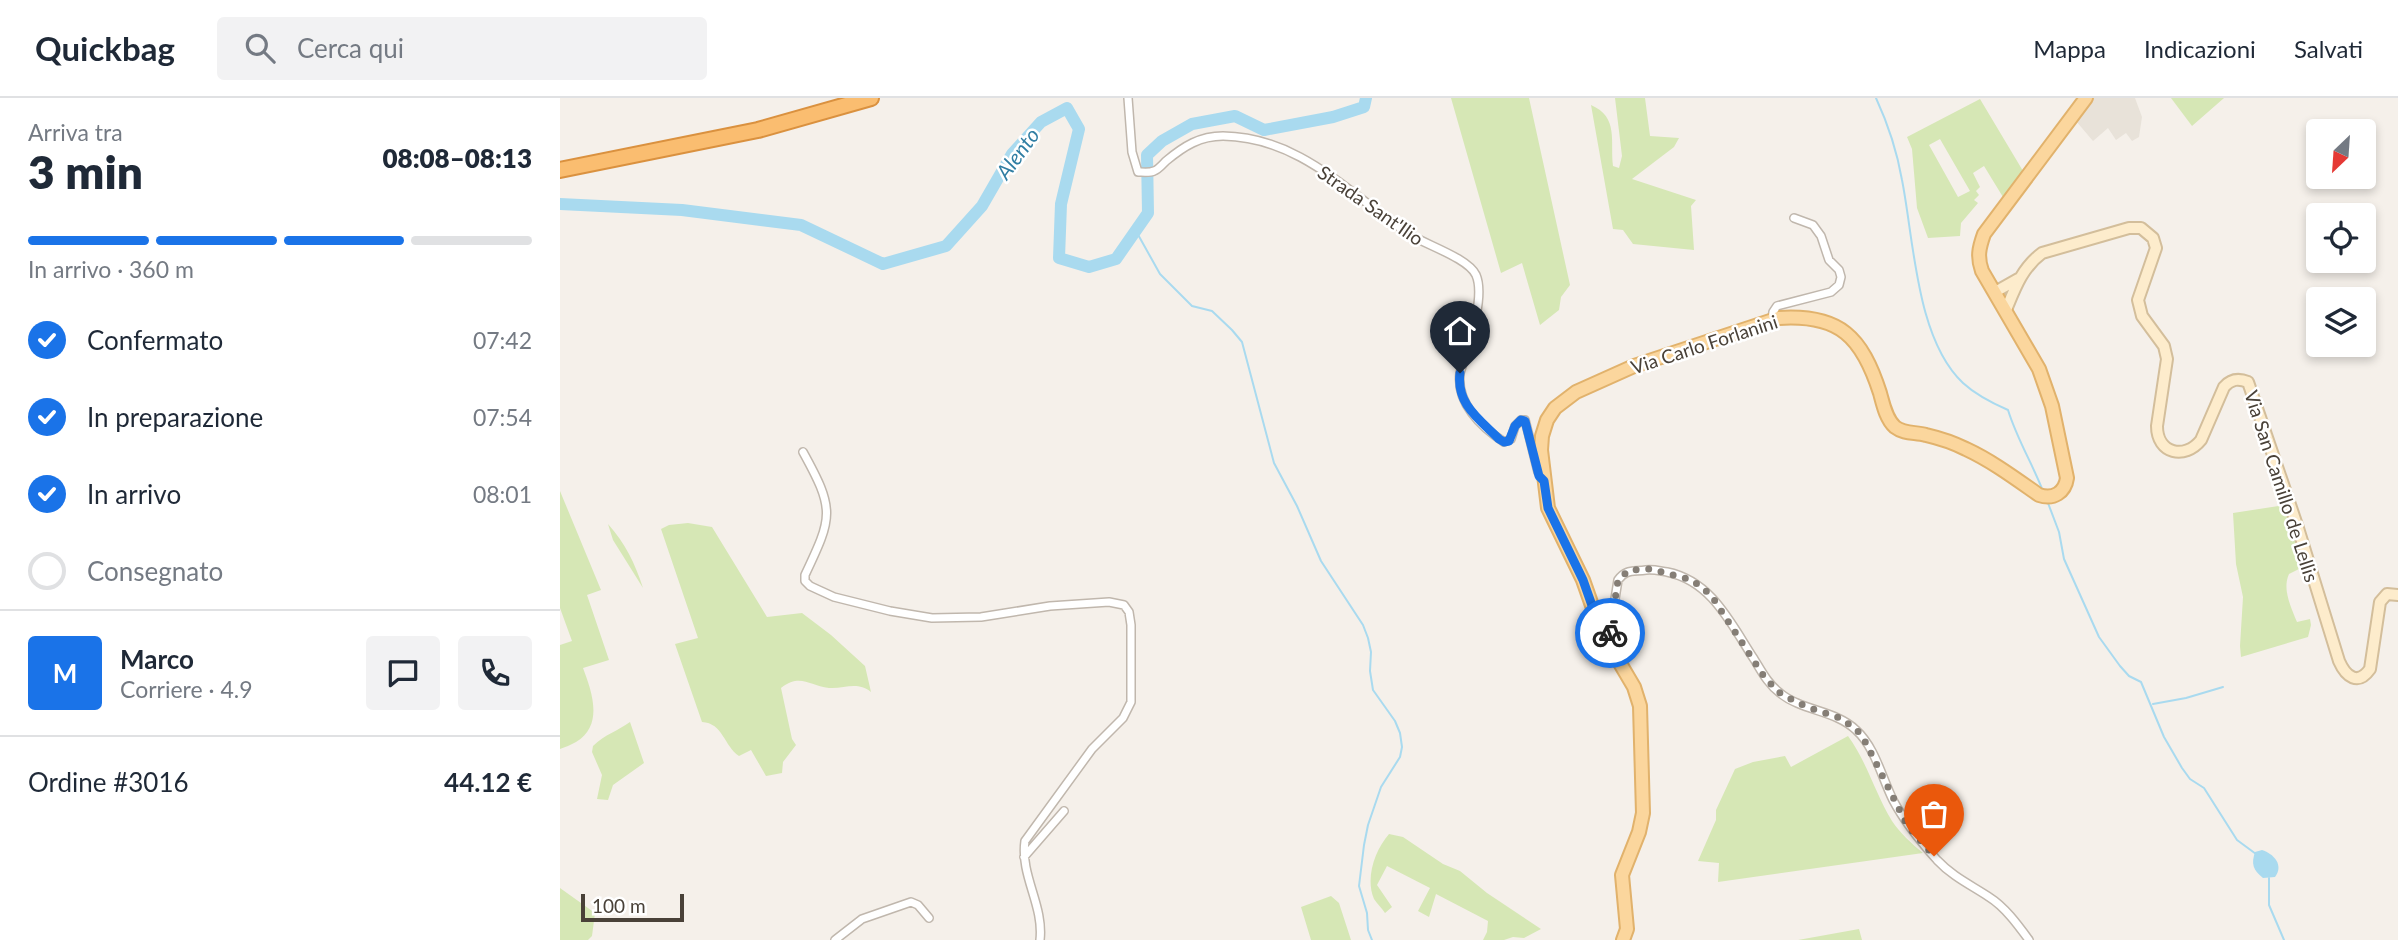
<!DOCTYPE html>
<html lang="it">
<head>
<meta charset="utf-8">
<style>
  body { margin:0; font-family:Lato,sans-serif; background:#f2f2f3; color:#1f2937; height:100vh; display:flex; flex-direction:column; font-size:26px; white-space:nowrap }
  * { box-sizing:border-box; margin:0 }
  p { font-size:23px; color:#747a83 }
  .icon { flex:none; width:38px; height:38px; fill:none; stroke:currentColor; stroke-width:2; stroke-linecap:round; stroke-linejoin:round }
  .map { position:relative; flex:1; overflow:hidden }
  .drawer { display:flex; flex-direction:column; background:#fff; width:560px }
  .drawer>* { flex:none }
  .needle { width:46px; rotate:205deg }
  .controls { position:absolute; left:1746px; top:21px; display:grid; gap:14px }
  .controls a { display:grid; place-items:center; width:70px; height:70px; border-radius:7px; background:#fff; box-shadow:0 4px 10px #0003; font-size:35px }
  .scale { position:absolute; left:21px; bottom:18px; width:103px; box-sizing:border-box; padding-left:7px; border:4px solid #494138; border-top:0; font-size:19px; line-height:24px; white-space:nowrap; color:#494138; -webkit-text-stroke:5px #fff; paint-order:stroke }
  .pin { position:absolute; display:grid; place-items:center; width:60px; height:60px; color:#fff; margin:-72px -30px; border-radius:50% 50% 50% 0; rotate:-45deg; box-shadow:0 0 7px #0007 }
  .pin .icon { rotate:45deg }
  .courier { position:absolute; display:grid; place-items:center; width:70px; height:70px; margin:-35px; border:5px solid #1a73e8; border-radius:50%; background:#fff; color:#222; box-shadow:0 2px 9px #0007 }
  .headline em { font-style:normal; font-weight:800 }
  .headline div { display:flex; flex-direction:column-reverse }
  .headline { display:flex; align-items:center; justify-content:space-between; height:119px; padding:0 28px }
  h1 { font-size:46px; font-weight:800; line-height:52px }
  .bar { display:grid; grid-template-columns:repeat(4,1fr); gap:10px 7px; align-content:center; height:84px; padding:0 28px }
  .bar i { height:9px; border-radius:5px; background:#e0e1e3 }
  .bar .selected { background:#1a73e8 }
  .bar p { grid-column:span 4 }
  .line { display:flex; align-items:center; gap:18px; padding:0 28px; border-top:2px solid #e0e1e3 }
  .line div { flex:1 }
  .round { display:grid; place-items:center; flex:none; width:74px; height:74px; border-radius:7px; background:#f2f2f3 }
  ol { padding:0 28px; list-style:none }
  li { display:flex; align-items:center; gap:21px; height:77px }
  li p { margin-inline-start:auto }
  li .icon { padding:7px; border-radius:50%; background:#1a73e8; color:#fff; stroke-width:4 }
  li:last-child { color:#747a83 }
  li i { width:38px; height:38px; border:4px solid #e0e1e3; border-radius:50% }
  header { display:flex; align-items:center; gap:42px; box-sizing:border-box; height:98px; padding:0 35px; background:#fff; border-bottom:2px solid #e0e1e3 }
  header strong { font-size:33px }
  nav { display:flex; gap:38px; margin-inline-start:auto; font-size:24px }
  .search { width:490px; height:63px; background:#f2f2f3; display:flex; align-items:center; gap:18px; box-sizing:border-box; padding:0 24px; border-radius:7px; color:#747a83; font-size:26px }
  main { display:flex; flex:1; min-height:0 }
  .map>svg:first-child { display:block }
  .residential { fill:#e8e2d9 }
  .green { fill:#d6e7b5; fill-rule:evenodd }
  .water { fill:#a9daef }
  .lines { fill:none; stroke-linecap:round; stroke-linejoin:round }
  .stream { stroke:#a9daef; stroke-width:2 }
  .river { stroke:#a9daef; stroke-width:12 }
  .street-casing { stroke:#c0b7ad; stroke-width:10 }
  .secondary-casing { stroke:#d3be9b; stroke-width:14 }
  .primary-casing { stroke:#e1b26c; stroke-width:16 }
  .highway-casing { stroke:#da913f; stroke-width:18 }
  .street { stroke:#fff; stroke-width:7 }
  .secondary { stroke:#fdeccc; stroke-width:10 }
  .primary { stroke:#fbd69d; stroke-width:12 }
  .highway { stroke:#fabd70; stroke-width:14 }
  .done { stroke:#857e76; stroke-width:7; stroke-dasharray:0 12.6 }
  .route { stroke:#1a73e8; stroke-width:9 }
  .labels { text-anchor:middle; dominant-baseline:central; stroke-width:5; stroke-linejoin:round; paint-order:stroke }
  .street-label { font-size:19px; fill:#494138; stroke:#fff }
  .water-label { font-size:21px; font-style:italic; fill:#307ea3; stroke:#fff }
</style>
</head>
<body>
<header>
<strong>Quickbag</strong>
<div class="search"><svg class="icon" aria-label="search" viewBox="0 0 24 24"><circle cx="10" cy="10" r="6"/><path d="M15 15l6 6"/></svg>Cerca qui</div>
<nav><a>Mappa</a><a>Indicazioni</a><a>Salvati</a></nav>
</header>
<main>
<section class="drawer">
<div class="headline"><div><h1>3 min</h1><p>Arriva tra</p></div><em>08:08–08:13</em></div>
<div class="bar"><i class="selected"></i><i class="selected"></i><i class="selected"></i><i></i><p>In arrivo · 360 m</p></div>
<ol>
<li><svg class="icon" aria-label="check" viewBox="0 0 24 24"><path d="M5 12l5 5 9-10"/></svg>Confermato<p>07:42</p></li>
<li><svg class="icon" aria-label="check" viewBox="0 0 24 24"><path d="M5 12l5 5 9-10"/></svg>In preparazione<p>07:54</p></li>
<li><svg class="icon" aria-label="check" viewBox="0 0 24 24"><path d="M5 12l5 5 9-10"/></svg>In arrivo<p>08:01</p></li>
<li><i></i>Consegnato</li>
</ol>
<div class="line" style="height:126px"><b class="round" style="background:#1a73e8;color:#fff">M</b><div><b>Marco</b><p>Corriere · 4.9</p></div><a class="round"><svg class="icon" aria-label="chat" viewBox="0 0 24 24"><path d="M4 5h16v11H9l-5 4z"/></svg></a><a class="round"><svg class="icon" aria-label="phone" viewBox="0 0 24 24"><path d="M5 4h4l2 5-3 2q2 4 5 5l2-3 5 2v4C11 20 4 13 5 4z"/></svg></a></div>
<div class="line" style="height:91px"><div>Ordine #3016</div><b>44.12 €</b></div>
</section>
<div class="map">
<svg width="1838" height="842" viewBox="0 0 1838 842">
  <rect width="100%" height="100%" fill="#f5f0ea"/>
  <path class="residential" d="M1534,0H1575L1582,19L1579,39L1572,43L1566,35L1556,42L1548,30L1533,43L1516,23Z"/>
  <path class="green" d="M891,0H969L1010,187L1001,199L999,212L980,227L962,165L941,175Z
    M1055,0H1085L1090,38L1119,40L1114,49L1072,81L1136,102L1131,108L1134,152L1073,146L1063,132L1053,131L1031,7C1059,19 1050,43 1053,68L1059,70L1062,58Z
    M1611,0H1664L1632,28Z
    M1420,1L1466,78L1446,104L1424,68L1413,75L1420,89L1416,93L1419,97L1414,102L1418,105L1401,125L1400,138L1368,140L1357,110L1352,51L1347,39ZM1380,41L1410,93L1398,99L1369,47Z
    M0,393L41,492L27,497L49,562L23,570C32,594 44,627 16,644C11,647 5,649 0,651V547L12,543L0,510Z
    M1725,407L1747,469H1743L1729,476C1722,491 1731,509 1737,524L1750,521L1751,527L1748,539L1681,559L1680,548L1683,499L1676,466L1673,415Z
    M128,425L152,429L207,519L242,515L271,537L305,568L311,594C297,583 285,591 269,590C249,588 241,575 221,590L232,641L236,647L223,664L222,675L206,678L191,652L179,658C164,648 163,625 142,624L115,546L138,540L101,431L109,427Z
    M48,426C65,445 75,465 83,490L53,442Z
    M70,624L84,665L53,687L48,702L37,701L42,677L32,654L33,648C45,636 58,633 70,624Z
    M1288,638C1307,664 1315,695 1332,723C1340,735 1352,746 1363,755L1158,784L1159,765L1138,763L1156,722V712L1175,671L1193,664L1225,658L1231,669Z
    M829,736L843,739L883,766L900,773L927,795L981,831L964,840L953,839L944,842H923L927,834L928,823L876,796L869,819L858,813L870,790L827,768L817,787L832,809L825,815C822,810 817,806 814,801C805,780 815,752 829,736Z
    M0,790L35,815L32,838L28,842H0Z
    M771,798L779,805L791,842H751L741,809Z
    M1299,831L1302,842H1238Z"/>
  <path class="water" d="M1702,752C1714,756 1724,767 1715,779L1703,780C1693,772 1691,766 1695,754Z"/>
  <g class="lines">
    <path class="stream" d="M1316,0C1328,26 1337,53 1342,82C1354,142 1356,241 1403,285C1416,297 1432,305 1448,312C1457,341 1472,365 1483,393
      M576,133L600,176L632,208L652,213L672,232L682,244L714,365L737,408L761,463L803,527L808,540L811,554L810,573L813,592L835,623L840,635L842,649L840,659L821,689L808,727L804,747L799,788L807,815L808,832L812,842
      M1488,405L1499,434L1504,461L1539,539L1560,568L1569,578L1581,584L1604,639L1622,670L1630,681L1644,690L1677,742L1696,756
      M1593,606L1626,600L1663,589
      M1709,780V807L1724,842"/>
    <path class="river" d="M0,106L122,112L241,127L323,166L386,148L422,108L452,56L481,24L507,10L519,31L501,106L499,160L529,169L556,161L588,115L587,57L602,43L632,26L675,18L704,32L773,19L804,9L806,0"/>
    <defs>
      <path id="street" d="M568,0L572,54L578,74C582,74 590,75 594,73C598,72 603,66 606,63C624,48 640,38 663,38C740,39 789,96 849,136C866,147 908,160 916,177C926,200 907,251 900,275C896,305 921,329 944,344L951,341L955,328L961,322H965L978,374
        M1212,222L1213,214L1217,208L1271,194L1279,187L1281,179L1279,172L1269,162L1261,138L1253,127L1234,120
        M243,354C275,412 273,418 245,477V483L250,488L274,499L330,513L372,520L421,519L490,508L549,504L564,507L569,514L571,527V604L563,620L532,651L465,743C460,778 484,807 480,842
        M1048,545L1058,482C1066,471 1073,474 1086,472C1093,471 1100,473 1107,474C1152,483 1171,526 1194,561C1202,574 1208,586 1220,595C1242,613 1275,612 1296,632C1315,649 1322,680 1333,702C1345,725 1360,743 1377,762C1393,779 1411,787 1429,799C1445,809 1458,827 1469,842
        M464,759L504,713
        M275,842L302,821L351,804L358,807L369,820"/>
      <path id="secondary" d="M1435,194L1458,181
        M1446,212C1455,190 1462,170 1482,155L1569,130H1581L1593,140L1596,150L1578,202L1582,218L1604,248L1607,261L1597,328C1597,356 1625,362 1641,342L1664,289C1671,281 1678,280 1688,284L1738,430L1779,563C1786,579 1798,588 1810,571L1820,504L1827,496L1838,497"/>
      <path id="primary" d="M1063,842L1067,831L1062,777L1079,734L1083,715L1080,608L1074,589L1041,533L1023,482L988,410L981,352L982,338L987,322L995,310L1016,294L1074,268L1219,220C1280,216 1302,239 1320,295C1323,306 1326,321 1335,329C1344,336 1355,334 1366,337C1379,340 1394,345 1406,351C1432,363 1456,381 1479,397C1494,402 1505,394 1507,380L1492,308L1479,271L1422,173C1417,159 1419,150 1424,136L1526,0"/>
      <path id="highway" d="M0,72L198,32L311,0"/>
    </defs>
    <use href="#street" class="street-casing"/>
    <use href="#secondary" class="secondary-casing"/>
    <use href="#primary" class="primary-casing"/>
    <use href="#highway" class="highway-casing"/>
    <use href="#street" class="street"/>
    <use href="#secondary" class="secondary"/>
    <use href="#primary" class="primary"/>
    <use href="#highway" class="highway"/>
  </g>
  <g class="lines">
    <path class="done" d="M1050,535L1058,482L1069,472L1091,471L1132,482L1151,497L1205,580L1221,596L1247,609L1280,620L1297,632L1306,645L1347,727L1374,758"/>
    <path class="route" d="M900,275C896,306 919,321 939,341L944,344L949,343L955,328L961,322L965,323L979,378L984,383L988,410L1023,482L1041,533L1048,545L1050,535"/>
  </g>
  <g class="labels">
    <g class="street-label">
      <text transform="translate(811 107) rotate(35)">Strada Sant'Ilio</text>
      <text transform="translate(1144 246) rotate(-18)">Via Carlo Forlanini</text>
      <text transform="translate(1722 388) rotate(72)">Via San Camillo de Lellis</text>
    </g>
    <g class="water-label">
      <text transform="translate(457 55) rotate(-54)">Alento</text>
    </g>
  </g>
</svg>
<div class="controls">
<a><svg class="needle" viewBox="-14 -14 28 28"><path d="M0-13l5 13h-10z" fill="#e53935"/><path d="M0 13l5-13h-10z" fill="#747a83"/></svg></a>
<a><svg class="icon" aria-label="locate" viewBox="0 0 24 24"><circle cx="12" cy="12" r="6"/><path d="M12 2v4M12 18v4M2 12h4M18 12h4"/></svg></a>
<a><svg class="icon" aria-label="layers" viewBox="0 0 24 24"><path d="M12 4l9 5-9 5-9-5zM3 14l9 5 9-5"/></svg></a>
</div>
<div class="scale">100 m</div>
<div class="pin" style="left:1374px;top:758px;background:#ea580c"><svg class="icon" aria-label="bag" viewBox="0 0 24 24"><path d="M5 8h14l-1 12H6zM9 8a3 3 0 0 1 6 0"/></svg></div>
<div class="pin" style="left:900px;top:275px;background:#1f2937"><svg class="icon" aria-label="home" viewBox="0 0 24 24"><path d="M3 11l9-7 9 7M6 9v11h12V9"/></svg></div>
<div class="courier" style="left:1050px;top:535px"><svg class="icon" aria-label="bike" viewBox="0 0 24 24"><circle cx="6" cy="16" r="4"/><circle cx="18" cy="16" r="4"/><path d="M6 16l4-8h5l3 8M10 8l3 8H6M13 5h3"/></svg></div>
</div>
</main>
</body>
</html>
